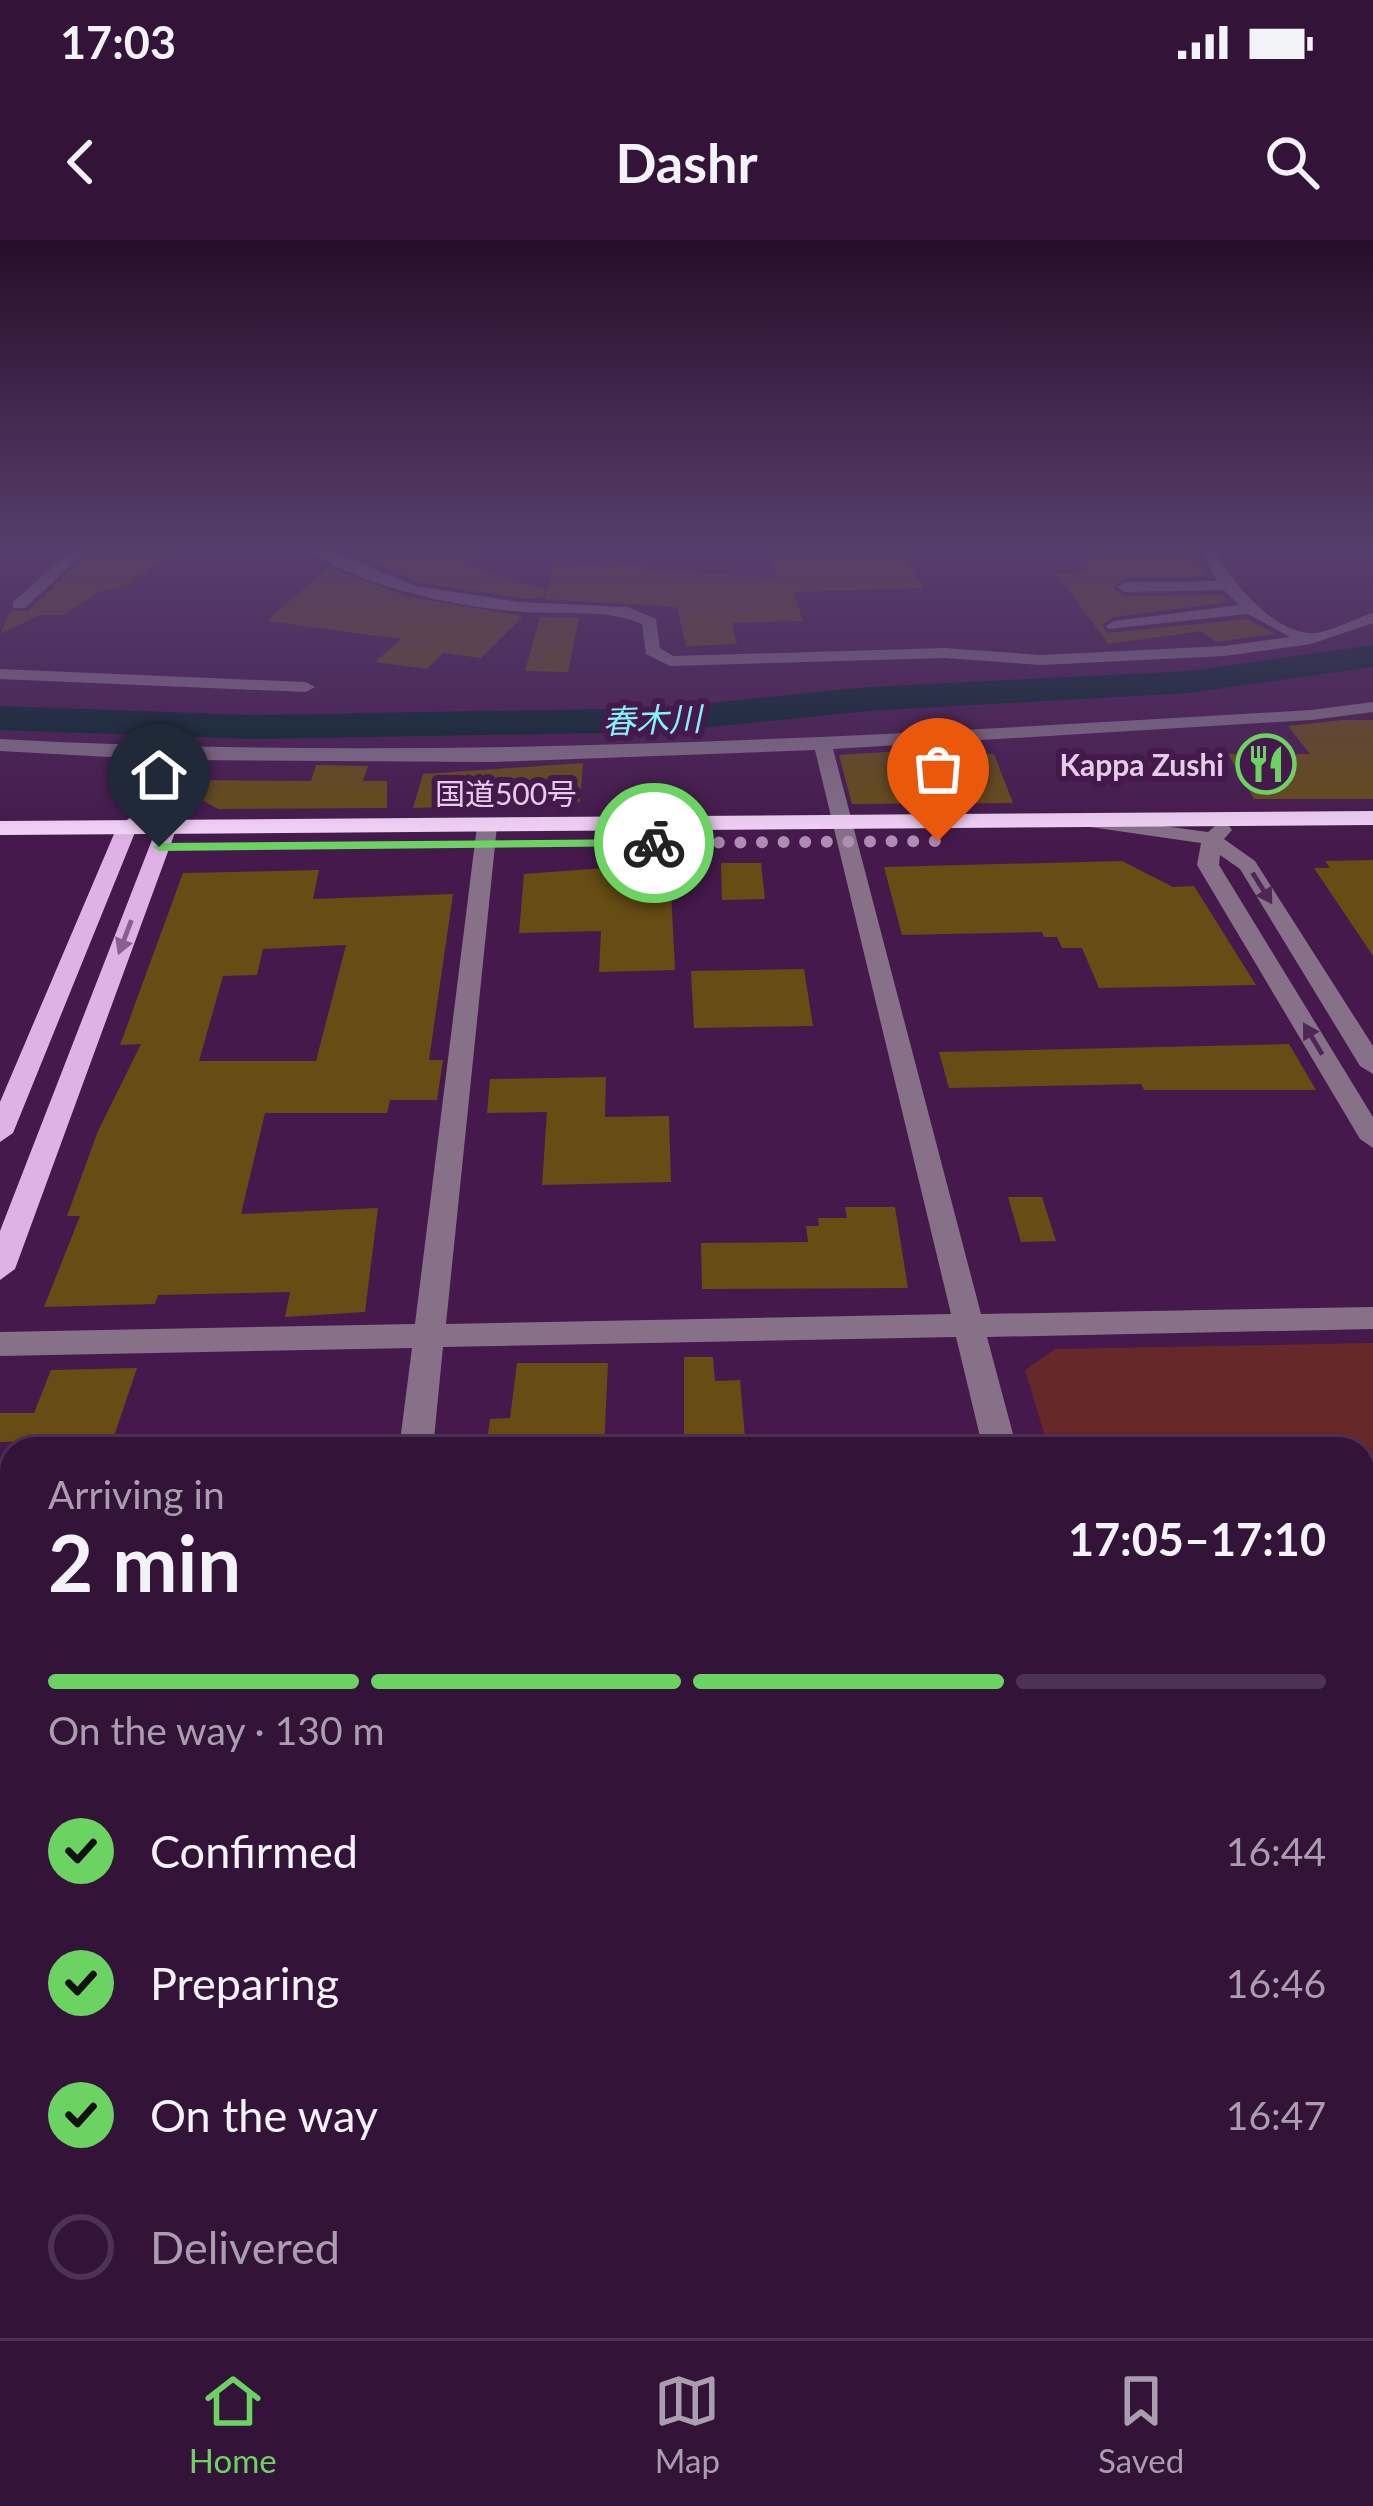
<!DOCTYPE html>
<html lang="en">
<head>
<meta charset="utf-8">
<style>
  body { margin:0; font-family:Lato,"Noto Sans JP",sans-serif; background:#3c1c41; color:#f1f3f6; height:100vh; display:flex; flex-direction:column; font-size:45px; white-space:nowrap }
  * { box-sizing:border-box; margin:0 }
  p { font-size:39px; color:#a99eae }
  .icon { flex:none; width:66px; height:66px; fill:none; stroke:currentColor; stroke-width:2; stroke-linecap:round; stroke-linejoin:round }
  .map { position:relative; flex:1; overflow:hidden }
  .drawer { position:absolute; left:0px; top:1197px; width:1374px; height:903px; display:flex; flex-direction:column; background:#341339; border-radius:36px 36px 0 0; box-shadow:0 3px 9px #0004,0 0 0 3px #4e3253 }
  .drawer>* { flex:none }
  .pin { position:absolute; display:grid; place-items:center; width:102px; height:102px; color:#fff; margin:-123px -51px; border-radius:50% 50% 50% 0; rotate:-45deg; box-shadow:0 0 12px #0007 }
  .pin .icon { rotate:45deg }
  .courier { position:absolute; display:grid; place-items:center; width:120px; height:120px; margin:-60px; border:9px solid #6bd362; border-radius:50%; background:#fff; color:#222; box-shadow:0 3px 15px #0007 }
  .summary em { font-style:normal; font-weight:700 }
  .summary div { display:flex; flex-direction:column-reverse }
  .summary { display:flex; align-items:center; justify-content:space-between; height:204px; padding:0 48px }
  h1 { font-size:78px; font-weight:700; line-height:90px }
  .bar { display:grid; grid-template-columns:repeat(4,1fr); gap:18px 12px; align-content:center; height:144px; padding:0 48px }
  .bar i { height:15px; border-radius:9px; background:#4e3253 }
  .bar .selected { background:#6bd362 }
  .bar p { grid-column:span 4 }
  ol { padding:0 48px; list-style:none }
  li { display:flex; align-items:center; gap:36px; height:132px }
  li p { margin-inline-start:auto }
  li .icon { padding:12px; border-radius:50%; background:#6bd362; color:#111; stroke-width:4 }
  li:last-child { color:#a99eae }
  li i { width:66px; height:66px; border:6px solid #4e3253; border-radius:50% }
  .status { display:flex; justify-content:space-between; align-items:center; height:84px; padding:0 60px; background:#341339; direction:ltr }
  .status svg { height:33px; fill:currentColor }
  header { display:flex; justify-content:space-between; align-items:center; height:156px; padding:0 48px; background:#341339; font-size:54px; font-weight:700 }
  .tabs { display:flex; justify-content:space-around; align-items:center; height:168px; border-top:3px solid #4e3253; background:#341339; font-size:33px; color:#a99eae }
  .tabs a { display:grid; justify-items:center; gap:6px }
  .tabs .selected { color:#6bd362 }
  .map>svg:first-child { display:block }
  .green { fill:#662829 }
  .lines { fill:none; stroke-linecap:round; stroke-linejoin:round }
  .river { fill:#002326; fill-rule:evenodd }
  .building { fill:#674c14; fill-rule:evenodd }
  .minor { fill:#867189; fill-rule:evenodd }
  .major { fill:#deb2e4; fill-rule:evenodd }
  .highway { fill:#f5d5f9; fill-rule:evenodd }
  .oneway { fill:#4f2655 }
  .oneway2 { fill:#8a5e90 }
  .route { fill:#6bd362 }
  .done { stroke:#ae8db3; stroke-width:12; stroke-dasharray:0 21.6 }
  .labels { text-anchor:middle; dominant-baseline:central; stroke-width:12; stroke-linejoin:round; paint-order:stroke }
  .far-poi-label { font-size:30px; font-weight:bold; fill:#e6ccea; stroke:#45194c; text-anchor:end }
  .far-street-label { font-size:30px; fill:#e6ccea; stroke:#45194c }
  .far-water-label { font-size:33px; font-style:italic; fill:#83f2fb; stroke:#45194c }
</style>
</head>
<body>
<div class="status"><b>17:03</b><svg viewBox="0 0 49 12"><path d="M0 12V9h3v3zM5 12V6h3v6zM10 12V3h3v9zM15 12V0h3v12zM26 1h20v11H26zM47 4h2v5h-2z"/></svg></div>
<header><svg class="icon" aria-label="back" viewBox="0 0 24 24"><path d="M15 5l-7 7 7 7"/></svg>Dashr<svg class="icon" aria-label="search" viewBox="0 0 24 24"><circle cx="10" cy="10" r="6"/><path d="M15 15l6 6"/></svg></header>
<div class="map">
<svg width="1373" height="2098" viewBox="0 0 1373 2098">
  <rect width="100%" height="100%" fill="#45194c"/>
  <path class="green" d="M1373,1103V2098H1309L1307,2088H1362V1209H1049L1025,1130L1055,1109Z"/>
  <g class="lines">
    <path class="river" d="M1373,405V427L1188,453L868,471L662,492L253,499L0,490V466L253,475L662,468L868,447L1188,431Z"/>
  </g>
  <path class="building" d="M94,308H183L127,344L96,353L64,375H40L0,394L10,371H28Z
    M351,308H472L467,324L547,351L553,326L598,325L603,320L646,325L642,329L778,338L766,308H900L923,348L793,352L803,381L732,383L737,404L686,406L677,367L545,359L546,354L541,358H519L417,342L345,311Z
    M1079,308L1191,314L1210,337L1125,338L1113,348L1125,356L1222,355L1229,362L1113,377L1102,385L1108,393L1247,379L1276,394L1216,402L1201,391L1109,404L1056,334L1088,332L1078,321L1091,320Z
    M328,327L409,357L523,376L481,418L443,413L427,429L375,422L401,399L267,381Z
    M540,377L579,378L568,432L525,431Z
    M1342,480H1373V559H1254L1228,514H1310L1288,486Z
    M902,511L994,514L1013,563L852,564L839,515Z
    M583,523L580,562L413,568L423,534Z
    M316,525L368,526L363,541H387V568L218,569L177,546L179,540L311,541Z
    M1373,620V716L1314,628H1330L1325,621Z
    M1122,621L1173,647L1194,646L1256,745L1099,748L1082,708H1062L1057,697H1044L1042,692L902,695L884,627Z
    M721,623H761L765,659L722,660Z
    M631,626V636H657V650H671L675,730L599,732L601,691L519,693L524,634Z
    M319,630L313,659L453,654L429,820H443L437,860H390L387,873H265L241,974L378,968L365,1072L285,1077L290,1052L158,1055L155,1064L44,1067L80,976H67L98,891L141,804L120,805L183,633ZM346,705L316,821H199L223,736L257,735L263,709Z
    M804,729L813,786L694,788L691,731Z
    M1289,804L1316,850H1144L1141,844L949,848L939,812Z
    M606,837L605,877L669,876L671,942L542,945L547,872L487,873L490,839Z
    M1008,957H1042L1056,1001L1021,1002Z
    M845,967H895L908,1048L702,1049L701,1003L808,1002L806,986H819L818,978H847Z
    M684,1117H713L715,1141L740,1140L746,1209H684Z
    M517,1123H608L604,1209H486L490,1179L510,1178Z
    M137,1128L113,1199L0,1202V1173H34L51,1130Z"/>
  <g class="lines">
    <path class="minor" d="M74,308H90L25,368H13V362Z
      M304,308H325L416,346L519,362L628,367L656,379L660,408L673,416L945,408L1041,415L1224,406L1290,397L1248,374L1108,389L1106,386L1114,381L1239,365L1224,350L1125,352L1117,347L1125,342L1217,341L1200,308H1214C1230,340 1271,391 1310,393C1328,394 1355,378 1373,373V383L1311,404L1224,416L1041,425L945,418L670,426L646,414L642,384C607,368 562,375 524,372C455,367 362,347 304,308Z
      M0,429L306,442L315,447L306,452L0,439Z
      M1373,462V472L1311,480L833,509L981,1074L1373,1067V1089L987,1097L1017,1209H983L956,1097L443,1107L433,1209H399L412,1108L0,1116V1092L415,1084L477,586L487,580L497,586L446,1084L951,1074L815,510L492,522L182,520L165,566L155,572L145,566L163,520L0,511V499C438,523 873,496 1311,470Z
      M1090,576L1208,592L1215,586H1229L1232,590L1224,599L1255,621L1373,806V834L1360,826L1240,629L1220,615L1219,625L1373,877V908L1360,899L1197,625L1201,603L1083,586V578Z
      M290,2088H342L341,2098H289Z
      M1196,2088H1248L1250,2098H1198Z"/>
    <path class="major" d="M155,560L162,562L177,587L15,1029L0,1040V991L157,587L152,578L136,590L13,893L0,902V862L117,587Z"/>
    <path class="highway" d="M1373,571V585L0,595V581Z"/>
  </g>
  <defs><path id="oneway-solid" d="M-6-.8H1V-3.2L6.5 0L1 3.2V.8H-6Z" transform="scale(3)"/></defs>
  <g class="oneway">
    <use href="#oneway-solid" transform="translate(1262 648) rotate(58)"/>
    <use href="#oneway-solid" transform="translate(1313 799) rotate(-121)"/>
  </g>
  <use class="oneway2" href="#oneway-solid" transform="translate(125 697) rotate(111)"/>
  <linearGradient id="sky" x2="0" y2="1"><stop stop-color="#260e2a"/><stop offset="0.51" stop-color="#563e6c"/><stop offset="1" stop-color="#563e6c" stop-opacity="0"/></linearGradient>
  <rect width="1373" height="602" fill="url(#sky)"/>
  <path class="route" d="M654,599L658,606L159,611L153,607L159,603Z"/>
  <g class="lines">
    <path class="done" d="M654,603L938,601"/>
  </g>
  <defs>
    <symbol id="restaurant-ring" viewBox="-11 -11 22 22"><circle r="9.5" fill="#45194c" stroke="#6bd362" stroke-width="1.5"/><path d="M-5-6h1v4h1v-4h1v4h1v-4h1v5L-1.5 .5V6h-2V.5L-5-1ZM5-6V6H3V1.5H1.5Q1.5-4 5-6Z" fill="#6bd362"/></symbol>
  </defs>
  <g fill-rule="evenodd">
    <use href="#restaurant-ring" x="1233" y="491" width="66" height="66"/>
  </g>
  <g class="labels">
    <g class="far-poi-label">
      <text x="1224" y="524">Kappa Zushi</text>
    </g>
    <g class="far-street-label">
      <text x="506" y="553">国道500号</text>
    </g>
    <g class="far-water-label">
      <text transform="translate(652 479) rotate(-2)">春木川</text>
    </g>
  </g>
</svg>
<div class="pin" style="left:938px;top:601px;background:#ea580c"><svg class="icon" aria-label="bag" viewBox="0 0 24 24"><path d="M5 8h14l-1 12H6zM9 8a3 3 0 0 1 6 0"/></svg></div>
<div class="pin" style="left:159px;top:607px;background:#1f2937"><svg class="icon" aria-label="home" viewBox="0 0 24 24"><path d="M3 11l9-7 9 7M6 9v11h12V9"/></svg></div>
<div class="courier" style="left:654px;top:603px"><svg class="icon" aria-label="bike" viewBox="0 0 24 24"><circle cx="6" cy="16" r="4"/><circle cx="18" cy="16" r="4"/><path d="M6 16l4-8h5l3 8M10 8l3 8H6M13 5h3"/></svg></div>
<section class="drawer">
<div class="summary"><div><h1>2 min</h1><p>Arriving in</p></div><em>17:05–17:10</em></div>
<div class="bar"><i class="selected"></i><i class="selected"></i><i class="selected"></i><i></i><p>On the way · 130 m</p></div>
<ol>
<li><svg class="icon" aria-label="check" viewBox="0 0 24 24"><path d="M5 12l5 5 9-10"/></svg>Confirmed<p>16:44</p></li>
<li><svg class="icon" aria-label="check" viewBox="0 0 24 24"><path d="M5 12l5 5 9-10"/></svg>Preparing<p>16:46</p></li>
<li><svg class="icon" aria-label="check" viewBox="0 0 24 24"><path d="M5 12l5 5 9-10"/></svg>On the way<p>16:47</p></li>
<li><i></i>Delivered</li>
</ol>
</section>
</div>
<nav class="tabs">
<a class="selected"><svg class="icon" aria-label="home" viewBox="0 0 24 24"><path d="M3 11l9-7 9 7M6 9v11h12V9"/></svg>Home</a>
<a><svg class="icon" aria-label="map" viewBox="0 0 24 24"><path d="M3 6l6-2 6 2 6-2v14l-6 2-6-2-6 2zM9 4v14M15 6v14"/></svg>Map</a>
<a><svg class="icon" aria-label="saved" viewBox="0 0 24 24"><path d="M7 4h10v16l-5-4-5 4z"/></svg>Saved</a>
</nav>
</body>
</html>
